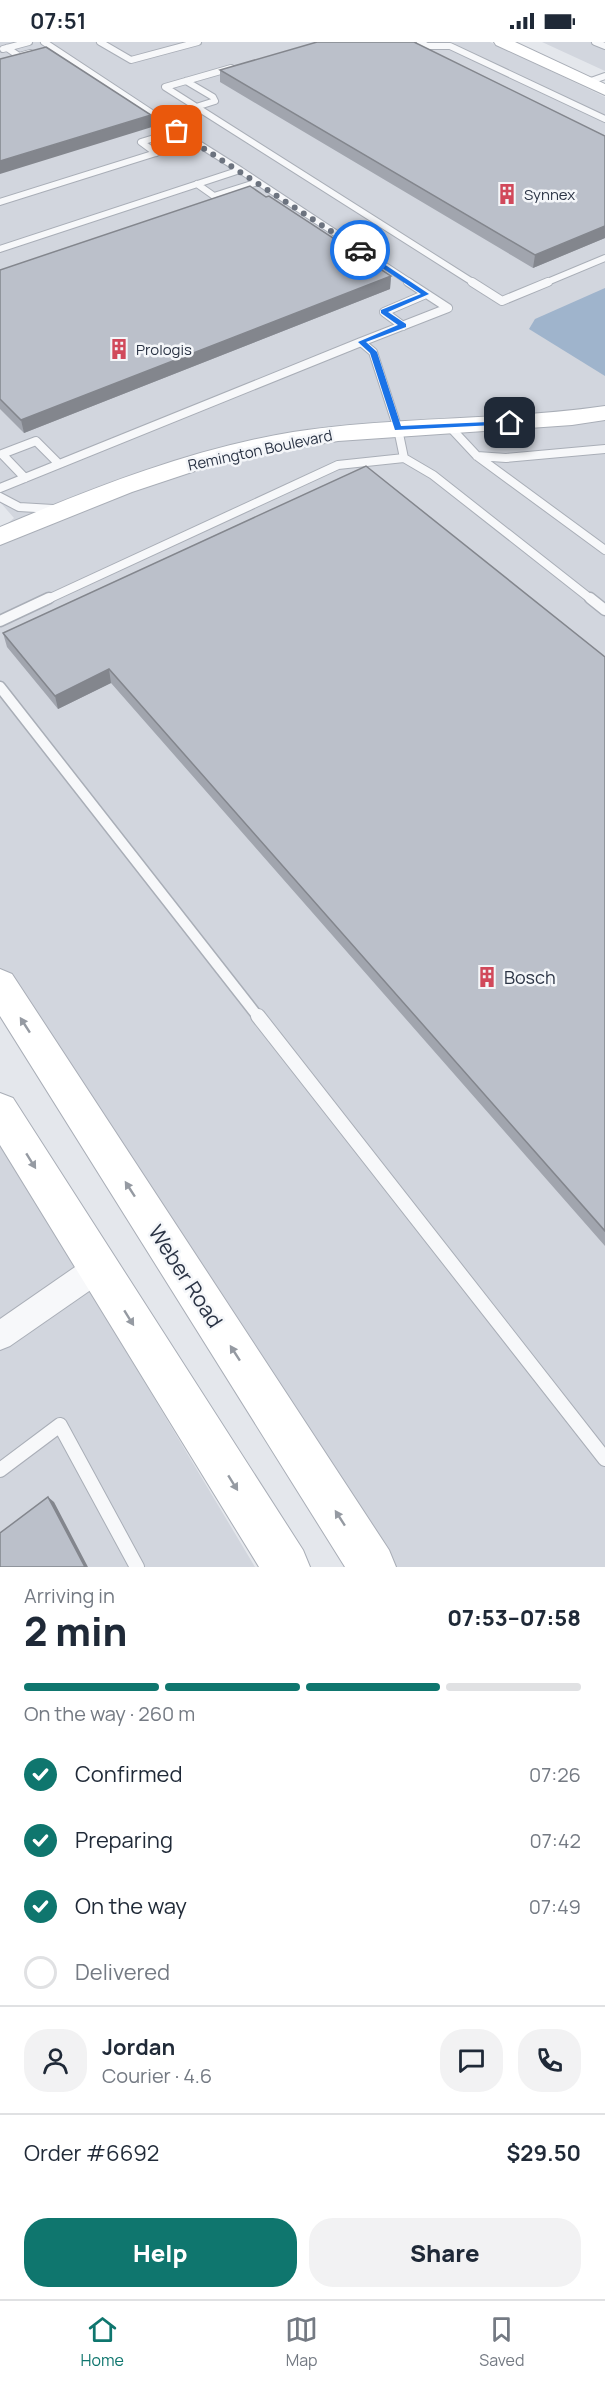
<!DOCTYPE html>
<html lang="en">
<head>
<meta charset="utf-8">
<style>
  body { margin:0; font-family:Manrope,sans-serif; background:#f2f2f3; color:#1f2937; height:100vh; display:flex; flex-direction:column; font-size:22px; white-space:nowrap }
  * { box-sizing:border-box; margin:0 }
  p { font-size:20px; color:#747a83 }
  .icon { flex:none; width:33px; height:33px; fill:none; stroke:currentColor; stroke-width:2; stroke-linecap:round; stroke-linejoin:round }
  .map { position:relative; height:1525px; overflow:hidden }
  .details { display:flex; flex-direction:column; background:#fff; flex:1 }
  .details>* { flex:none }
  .pin { position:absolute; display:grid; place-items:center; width:51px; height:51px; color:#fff; margin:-26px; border-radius:12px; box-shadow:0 3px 9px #0006 }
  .courier { position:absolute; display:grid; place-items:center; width:60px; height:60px; margin:-30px; border:4px solid #1a73e8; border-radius:50%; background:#fff; color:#222; box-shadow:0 2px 8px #0007 }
  .headline em { font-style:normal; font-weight:800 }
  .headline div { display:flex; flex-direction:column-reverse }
  .headline { display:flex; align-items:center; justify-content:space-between; height:102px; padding:0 24px }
  h1 { font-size:39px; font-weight:800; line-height:45px }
  .bar { display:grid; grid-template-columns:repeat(4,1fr); gap:9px 6px; align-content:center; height:72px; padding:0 24px }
  .bar i { height:8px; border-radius:4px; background:#e0e1e3 }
  .bar .current { background:#0f766e }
  .bar p { grid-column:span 4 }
  .line { display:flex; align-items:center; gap:15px; padding:0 24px; border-top:2px solid #e0e1e3 }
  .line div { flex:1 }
  .round { display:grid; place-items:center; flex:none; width:63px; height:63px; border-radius:24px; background:#f2f2f3 }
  ol { padding:0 24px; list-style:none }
  li { display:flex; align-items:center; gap:18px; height:66px }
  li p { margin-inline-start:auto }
  li .icon { padding:6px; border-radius:50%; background:#0f766e; color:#fff; stroke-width:4 }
  li:last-child { color:#747a83 }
  li i { width:33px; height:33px; border:3px solid #e0e1e3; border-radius:50% }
  .cta { display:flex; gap:12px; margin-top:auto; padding:12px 24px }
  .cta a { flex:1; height:69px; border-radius:24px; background:#0f766e; color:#fff; font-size:24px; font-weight:800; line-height:69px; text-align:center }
  .cta a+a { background:#f2f2f3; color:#1f2937 }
  .status { display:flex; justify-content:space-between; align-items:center; height:42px; padding:0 30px; background:#fff; direction:ltr }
  .status svg { height:16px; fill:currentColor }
  .menu { display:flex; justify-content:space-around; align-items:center; height:84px; border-top:2px solid #e0e1e3; background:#fff; font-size:16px; color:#747a83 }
  .menu a { display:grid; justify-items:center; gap:3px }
  .menu .current { color:#0f766e }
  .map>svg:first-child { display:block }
  .built { fill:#d2d6de }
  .water { fill:#9fb4cc }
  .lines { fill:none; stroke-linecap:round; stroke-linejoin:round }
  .lane-far3-casing { stroke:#a9aeb7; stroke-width:8 }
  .lane-far2-casing { stroke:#a9aeb7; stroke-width:10 }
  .lane-far1-casing { stroke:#a9aeb7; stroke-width:13 }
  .lane-casing { stroke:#a9aeb7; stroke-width:16 }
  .street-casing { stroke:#a9aeb7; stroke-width:2 }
  .secondary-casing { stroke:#a9aeb7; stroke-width:2 }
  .lane-far3 { stroke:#f7f8fa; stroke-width:6 }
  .lane-far2 { stroke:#f7f8fa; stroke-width:8 }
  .lane-far1 { stroke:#f7f8fa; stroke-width:10 }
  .lane { stroke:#f7f8fa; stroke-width:14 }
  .street { fill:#f7f8fa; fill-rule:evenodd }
  .secondary { fill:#fff; fill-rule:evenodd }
  .wall { fill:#a1a5ae }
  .shaded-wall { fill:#83868d }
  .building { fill:#bbc0ca; stroke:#83868d; stroke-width:1.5 }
  .oneway { fill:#959aa2 }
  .route { fill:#1a73e8 }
  .done { stroke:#6c737f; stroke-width:6; stroke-dasharray:0 10.8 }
  .labels { text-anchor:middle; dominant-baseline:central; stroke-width:5; stroke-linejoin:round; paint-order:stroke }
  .far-poi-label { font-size:15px; fill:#2b3445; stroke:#f4f6f9; text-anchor:start }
  .far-street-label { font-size:15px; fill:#2b3445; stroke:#f4f6f9 }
  .poi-label { font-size:18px; fill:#2b3445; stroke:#f4f6f9; text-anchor:start }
  .near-street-label { font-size:21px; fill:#2b3445; stroke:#f4f6f9 }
</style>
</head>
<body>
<div class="status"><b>07:51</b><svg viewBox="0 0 49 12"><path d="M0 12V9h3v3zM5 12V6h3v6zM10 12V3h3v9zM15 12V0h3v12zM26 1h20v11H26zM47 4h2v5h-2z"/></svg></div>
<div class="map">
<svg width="605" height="1525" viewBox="0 0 605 1525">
  <rect width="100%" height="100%" fill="#e4e7ec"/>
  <path class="built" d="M0,0H490L605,55V1525H393L0,935V488L14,476L0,460Z
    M542,0H605V29Z
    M0,1098L255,1525H0Z"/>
  <path class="water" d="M605,246V334L529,287L535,277Z"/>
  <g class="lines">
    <defs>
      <path id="lane-far3" d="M100,0L131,18L198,0
        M420,0L427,4H450L605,77
        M595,0L605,4
        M7,6L19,14L30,11
        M3,7L29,0
        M231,26L165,45L474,241
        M186,39L213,55L215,59L196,65
        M588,40L605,34
        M194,99L240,128
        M156,111L141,100L177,89
        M197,142L214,154L258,140
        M0,160L194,99L44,0
        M0,207L240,128L411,241
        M545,241L605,216"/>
      <path id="lane-far2" d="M472,240L502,259L548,240
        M403,284L384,270L426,252
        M361,300L448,266L408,240
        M449,384L477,414L605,508
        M477,414L506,416L605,407
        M25,436L2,412L36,399L59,422
        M0,446L361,300L373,310L398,387L404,416L433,433L592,558
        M0,455L19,465L53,467
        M46,558L338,423L404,416"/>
      <path id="lane-far1" d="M590,556L605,568
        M0,579L49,556
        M0,645L259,976"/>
      <path id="lane" d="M258,974L605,1417
        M0,1428L60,1383L137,1525"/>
      <path id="street" d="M98,1212L108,1216L112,1226L108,1236L10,1304L0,1308V1277L88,1216Z"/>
      <path id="secondary" d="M494,0H515L605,42V53L496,3Z
        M605,364V378L572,383L338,399L251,413L216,422L132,450L0,503V485C95,445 191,407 293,390C396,374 502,379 605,364Z
        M0,927L12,932L389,1508L396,1525H345L0,974Z
        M0,1051L13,1056L303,1508L310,1525H259L0,1103Z"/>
    </defs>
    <use href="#lane-far3" class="lane-far3-casing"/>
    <use href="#lane-far2" class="lane-far2-casing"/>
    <use href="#lane-far1" class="lane-far1-casing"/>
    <use href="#lane" class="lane-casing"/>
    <use href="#street" class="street-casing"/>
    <use href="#secondary" class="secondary-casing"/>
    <use href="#lane-far3" class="lane-far3"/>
    <use href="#lane-far2" class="lane-far2"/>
    <use href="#lane-far1" class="lane-far1"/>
    <use href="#lane" class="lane"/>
    <use href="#street" class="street"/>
    <use href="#secondary" class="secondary"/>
  </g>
  <path class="wall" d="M220,28L605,94V196L533,226L220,40Z
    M0,228L391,234L390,247L24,391L0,367Z
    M3,591L605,615V1204L111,641L58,667L7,605Z"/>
  <path class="shaded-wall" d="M151,73L152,85L0,132V119Z
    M605,184V196L533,226L535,213Z
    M391,234L390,247L24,391L21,378Z
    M109,627L111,641L58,667L55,654Z
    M48,1455L54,1460L88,1525H85Z"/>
  <path class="building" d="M317,0H414L605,94V184L535,213L220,28Z
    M46,5L151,73L0,119V17Z
    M250,144L266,155L269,154L391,234L21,378L0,357V228Z
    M366,424L605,615V1189L109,627L55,654L3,591Z
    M48,1455L85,1525H0V1491Z"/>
  <defs><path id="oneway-solid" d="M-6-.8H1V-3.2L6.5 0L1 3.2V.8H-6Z" transform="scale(1.5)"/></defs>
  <g class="oneway">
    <use href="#oneway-solid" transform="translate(25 983) rotate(-123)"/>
    <use href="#oneway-solid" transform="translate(31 1119) rotate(58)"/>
    <use href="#oneway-solid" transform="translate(130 1147) rotate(-123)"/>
    <use href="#oneway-solid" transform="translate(129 1276) rotate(58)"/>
    <use href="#oneway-solid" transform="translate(235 1311) rotate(-123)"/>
    <use href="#oneway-solid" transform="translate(233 1441) rotate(58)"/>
    <use href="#oneway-solid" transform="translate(340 1476) rotate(-123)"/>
  </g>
  <path class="route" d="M360,206L429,252L388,270L406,282V285L366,300L377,310L401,384L510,379L513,382L395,388L370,311L358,300L398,283L381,271V268L421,252L357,209Z"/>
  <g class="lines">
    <path class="done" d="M177,89L360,208"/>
  </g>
  <defs>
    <symbol id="building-bare" viewBox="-9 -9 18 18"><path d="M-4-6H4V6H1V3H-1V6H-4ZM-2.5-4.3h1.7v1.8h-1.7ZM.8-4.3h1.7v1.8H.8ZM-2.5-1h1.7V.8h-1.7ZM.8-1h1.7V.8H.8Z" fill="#d1495b" stroke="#f4f6f9" stroke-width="2.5" paint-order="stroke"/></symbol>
  </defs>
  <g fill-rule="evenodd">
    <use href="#building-bare" x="492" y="137" width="30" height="30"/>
    <use href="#building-bare" x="104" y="292" width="30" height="30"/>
    <use href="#building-bare" x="472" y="920" width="30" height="30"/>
  </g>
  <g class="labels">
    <g class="far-poi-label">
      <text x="524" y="152">Synnex</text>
      <text x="136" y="307">Prologis</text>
    </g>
    <g class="far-street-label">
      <text transform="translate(260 408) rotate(-12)">Remington Boulevard</text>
    </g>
    <g class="poi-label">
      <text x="504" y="935">Bosch</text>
    </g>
    <g class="near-street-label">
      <text transform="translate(186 1234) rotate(57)">Weber Road</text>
    </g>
  </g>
</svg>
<div class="pin" style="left:177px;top:89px;background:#ea580c"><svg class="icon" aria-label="bag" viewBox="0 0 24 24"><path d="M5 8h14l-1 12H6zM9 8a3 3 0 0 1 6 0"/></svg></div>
<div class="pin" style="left:510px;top:381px;background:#1f2937"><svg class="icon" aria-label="home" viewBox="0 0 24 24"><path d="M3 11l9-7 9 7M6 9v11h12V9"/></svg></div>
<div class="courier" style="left:360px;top:208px"><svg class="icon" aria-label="car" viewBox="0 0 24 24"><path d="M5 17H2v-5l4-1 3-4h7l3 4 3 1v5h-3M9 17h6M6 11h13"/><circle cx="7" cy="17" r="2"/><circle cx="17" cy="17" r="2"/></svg></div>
</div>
<section class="details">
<div class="headline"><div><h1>2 min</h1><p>Arriving in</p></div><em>07:53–07:58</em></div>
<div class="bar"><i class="current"></i><i class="current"></i><i class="current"></i><i></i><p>On the way · 260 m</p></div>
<ol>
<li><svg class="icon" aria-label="check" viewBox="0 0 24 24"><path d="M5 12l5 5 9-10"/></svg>Confirmed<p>07:26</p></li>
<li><svg class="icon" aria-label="check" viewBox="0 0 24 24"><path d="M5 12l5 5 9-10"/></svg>Preparing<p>07:42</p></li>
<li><svg class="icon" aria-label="check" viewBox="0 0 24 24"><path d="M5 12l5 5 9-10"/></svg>On the way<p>07:49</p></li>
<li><i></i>Delivered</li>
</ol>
<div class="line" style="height:108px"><a class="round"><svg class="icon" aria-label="person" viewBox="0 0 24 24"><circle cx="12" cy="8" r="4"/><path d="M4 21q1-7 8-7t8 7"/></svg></a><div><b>Jordan</b><p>Courier · 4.6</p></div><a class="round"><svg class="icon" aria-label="chat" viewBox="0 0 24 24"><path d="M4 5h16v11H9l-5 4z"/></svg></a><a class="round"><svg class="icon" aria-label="phone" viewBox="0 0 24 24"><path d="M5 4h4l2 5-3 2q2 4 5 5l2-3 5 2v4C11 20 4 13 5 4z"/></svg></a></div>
<div class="line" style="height:78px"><div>Order #6692</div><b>$29.50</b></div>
<div class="cta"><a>Help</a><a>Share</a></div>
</section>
<nav class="menu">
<a class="current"><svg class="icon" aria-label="home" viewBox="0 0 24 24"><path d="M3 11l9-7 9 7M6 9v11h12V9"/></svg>Home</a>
<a><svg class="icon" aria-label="map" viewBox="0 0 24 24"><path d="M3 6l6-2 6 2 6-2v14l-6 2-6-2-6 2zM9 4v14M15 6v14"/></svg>Map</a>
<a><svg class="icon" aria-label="saved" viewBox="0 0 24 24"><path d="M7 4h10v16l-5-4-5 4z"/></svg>Saved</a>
</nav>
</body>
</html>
